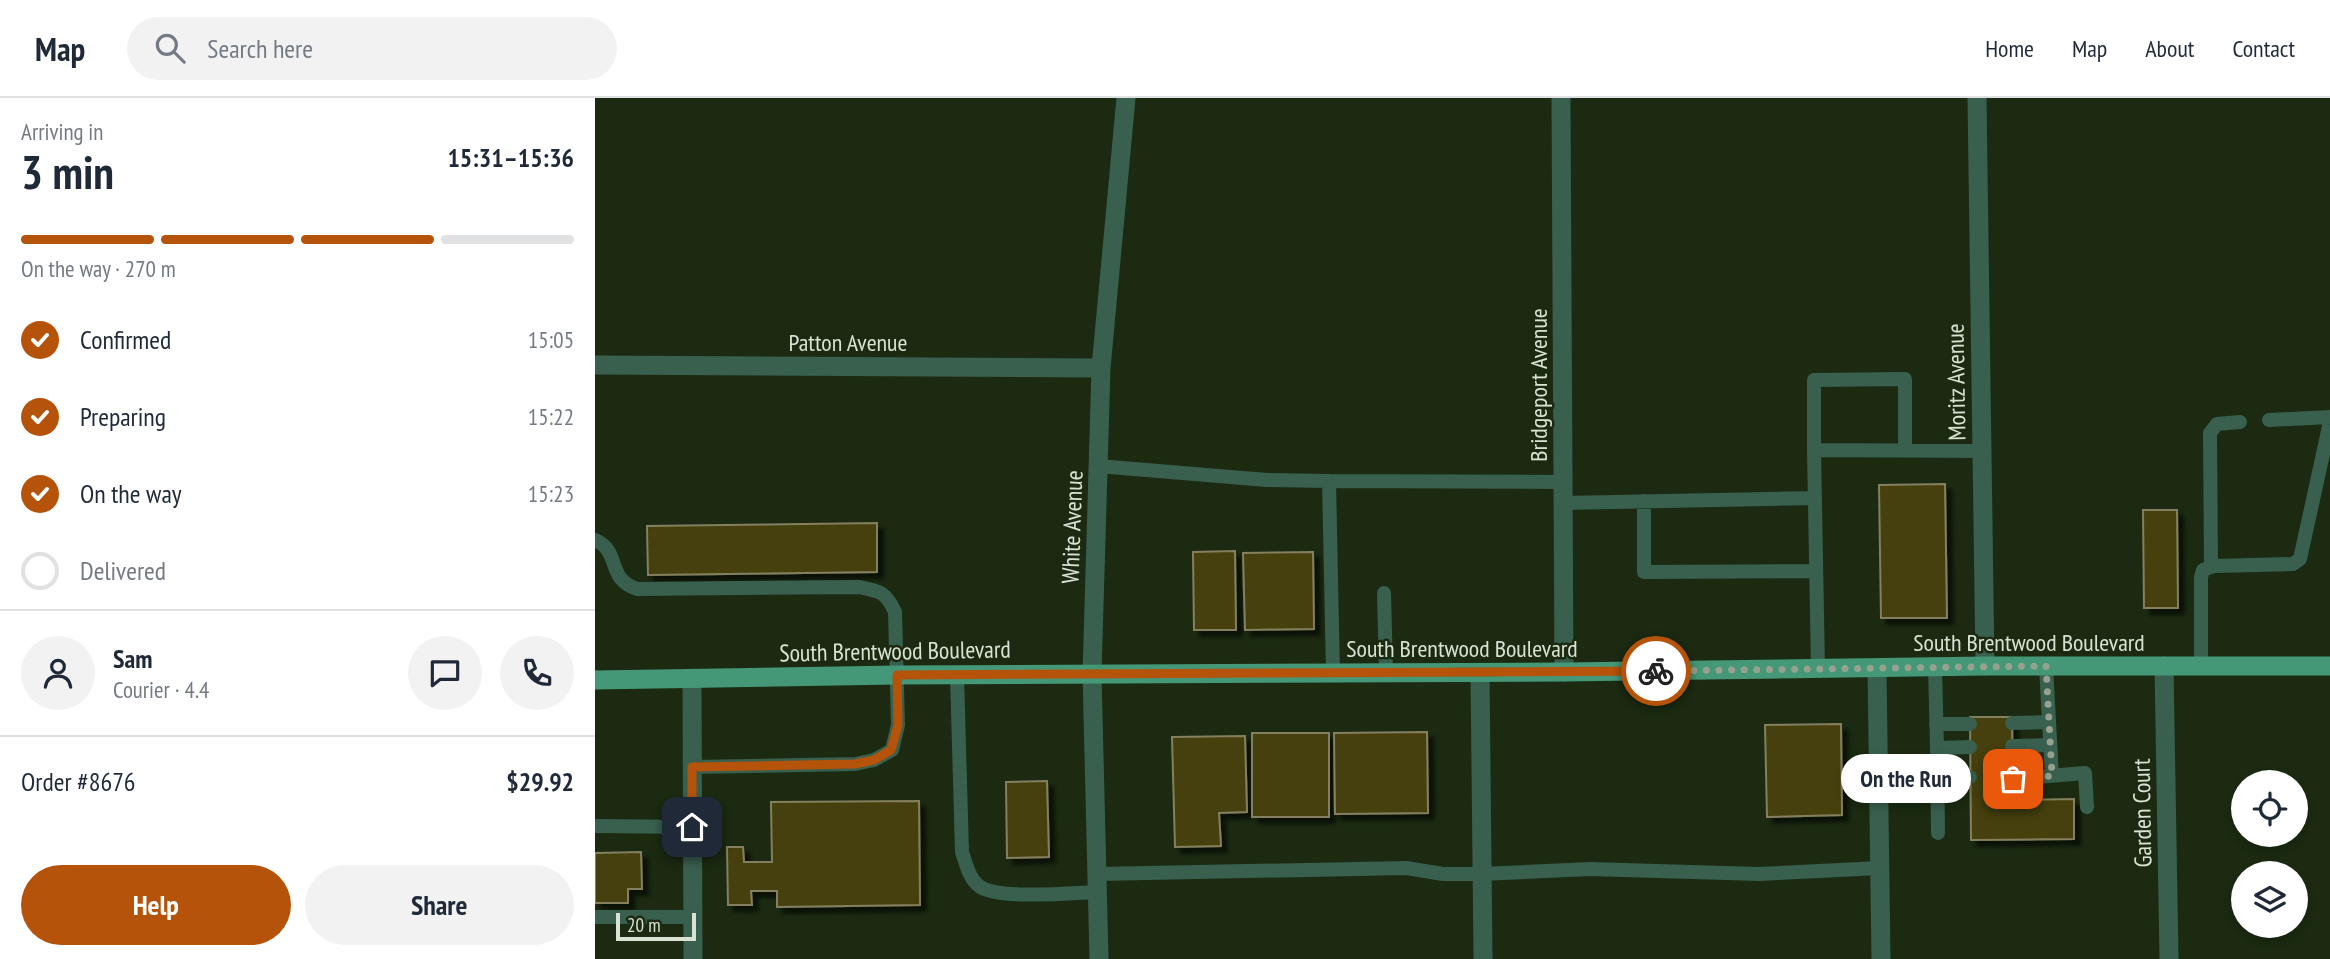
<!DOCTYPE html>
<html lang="en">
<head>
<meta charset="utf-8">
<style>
  body { margin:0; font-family:"PT Sans Narrow",sans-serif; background:#f2f2f3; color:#1f2937; height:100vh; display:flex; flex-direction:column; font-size:26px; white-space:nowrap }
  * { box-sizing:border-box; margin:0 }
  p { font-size:23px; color:#747a83 }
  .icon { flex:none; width:38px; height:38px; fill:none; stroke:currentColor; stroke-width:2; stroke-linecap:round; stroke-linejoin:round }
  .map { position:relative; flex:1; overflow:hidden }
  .details { display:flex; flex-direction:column; background:#fff; width:595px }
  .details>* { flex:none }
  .tools { position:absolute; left:1636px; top:672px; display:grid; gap:14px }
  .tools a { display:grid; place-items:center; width:77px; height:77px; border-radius:50%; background:#fff; box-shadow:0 4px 10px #0003; font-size:35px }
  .scale { position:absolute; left:21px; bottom:18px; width:80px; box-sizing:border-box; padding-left:7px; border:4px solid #d9e3d3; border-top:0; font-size:19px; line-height:24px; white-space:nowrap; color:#d9e3d3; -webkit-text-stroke:5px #1b2a11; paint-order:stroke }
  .pin { position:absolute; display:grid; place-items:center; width:60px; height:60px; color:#fff; margin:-30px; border-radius:14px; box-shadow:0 4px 10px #0006 }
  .courier { position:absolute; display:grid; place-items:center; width:70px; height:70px; margin:-35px; border:5px solid #b45309; border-radius:50%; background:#fff; color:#222; box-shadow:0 2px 9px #0007 }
  .bubble { position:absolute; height:49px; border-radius:24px; background:#fff; box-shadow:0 4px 10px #0003; font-size:23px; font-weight:800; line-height:49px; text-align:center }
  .summary em { font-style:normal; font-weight:800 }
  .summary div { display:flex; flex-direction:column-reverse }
  .summary { display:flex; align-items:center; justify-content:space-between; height:119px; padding:0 21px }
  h1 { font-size:46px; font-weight:800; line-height:52px }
  .bar { display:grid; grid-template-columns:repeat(4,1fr); gap:10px 7px; align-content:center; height:84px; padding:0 21px }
  .bar i { height:9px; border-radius:5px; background:#e0e1e3 }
  .bar .current { background:#b45309 }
  .bar p { grid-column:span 4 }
  .line { display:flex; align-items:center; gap:18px; padding:0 21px; border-top:2px solid #e0e1e3 }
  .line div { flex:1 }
  .round { display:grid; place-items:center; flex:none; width:74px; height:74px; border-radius:37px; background:#f2f2f3 }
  ol { padding:0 21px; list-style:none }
  li { display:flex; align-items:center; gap:21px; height:77px }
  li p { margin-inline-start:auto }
  li .icon { padding:7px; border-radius:50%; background:#b45309; color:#fff; stroke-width:4 }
  li:last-child { color:#747a83 }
  li i { width:38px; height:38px; border:4px solid #e0e1e3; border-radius:50% }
  .button { display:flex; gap:14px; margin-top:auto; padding:14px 21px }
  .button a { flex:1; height:80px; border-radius:42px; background:#b45309; color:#fff; font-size:28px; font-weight:800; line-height:80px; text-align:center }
  .button a+a { background:#f2f2f3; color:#1f2937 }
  header { display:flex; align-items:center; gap:42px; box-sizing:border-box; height:98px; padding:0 35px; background:#fff; border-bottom:2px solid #e0e1e3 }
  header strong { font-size:33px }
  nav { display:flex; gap:38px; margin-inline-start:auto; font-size:24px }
  .search { width:490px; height:63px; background:#f2f2f3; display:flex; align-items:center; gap:18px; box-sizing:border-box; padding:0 24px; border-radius:38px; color:#747a83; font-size:26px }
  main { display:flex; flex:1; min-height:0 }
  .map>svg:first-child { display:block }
  .building { fill:#443f0c; stroke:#84805f; stroke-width:2; filter:url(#shadow) }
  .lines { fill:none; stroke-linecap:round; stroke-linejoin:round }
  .service { stroke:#395f4e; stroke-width:14 }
  .minor { stroke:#395f4e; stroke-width:19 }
  .primary { stroke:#449777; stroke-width:19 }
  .done { stroke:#96a28f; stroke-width:7; stroke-dasharray:0 12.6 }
  .route { stroke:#b45309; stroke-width:9 }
  .labels { text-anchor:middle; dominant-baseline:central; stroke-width:5; stroke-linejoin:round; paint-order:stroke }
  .street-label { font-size:24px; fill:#d9e3d3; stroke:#1b2a11 }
</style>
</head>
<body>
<header>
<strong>Map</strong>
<div class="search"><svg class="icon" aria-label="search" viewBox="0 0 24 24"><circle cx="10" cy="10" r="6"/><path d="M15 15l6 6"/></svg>Search here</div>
<nav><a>Home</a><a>Map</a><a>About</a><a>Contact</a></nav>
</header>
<main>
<section class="details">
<div class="summary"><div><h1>3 min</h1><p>Arriving in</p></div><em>15:31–15:36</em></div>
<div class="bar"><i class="current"></i><i class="current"></i><i class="current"></i><i></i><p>On the way · 270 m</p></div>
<ol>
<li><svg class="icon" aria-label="check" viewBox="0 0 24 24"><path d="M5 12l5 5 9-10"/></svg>Confirmed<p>15:05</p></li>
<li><svg class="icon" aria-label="check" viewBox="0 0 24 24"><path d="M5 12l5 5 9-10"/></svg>Preparing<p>15:22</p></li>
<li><svg class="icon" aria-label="check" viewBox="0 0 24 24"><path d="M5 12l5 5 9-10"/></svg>On the way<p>15:23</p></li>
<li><i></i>Delivered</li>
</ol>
<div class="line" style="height:126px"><a class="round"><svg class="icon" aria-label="person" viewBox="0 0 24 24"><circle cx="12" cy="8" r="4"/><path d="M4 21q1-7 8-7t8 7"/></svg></a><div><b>Sam</b><p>Courier · 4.4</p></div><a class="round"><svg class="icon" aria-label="chat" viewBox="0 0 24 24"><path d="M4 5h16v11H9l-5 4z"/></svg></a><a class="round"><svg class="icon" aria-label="phone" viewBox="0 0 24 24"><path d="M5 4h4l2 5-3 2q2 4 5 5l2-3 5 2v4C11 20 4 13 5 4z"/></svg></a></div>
<div class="line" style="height:91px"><div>Order #8676</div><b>$29.92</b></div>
<div class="button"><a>Help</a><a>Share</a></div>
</section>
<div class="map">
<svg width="1735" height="861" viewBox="0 0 1735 861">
  <defs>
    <filter id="shadow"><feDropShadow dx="6" dy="6" stdDeviation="2" flood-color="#0009"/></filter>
  </defs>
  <rect width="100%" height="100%" fill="#1b2a11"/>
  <path class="building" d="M1350,386L1352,520H1286L1284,387Z
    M1548,412H1582L1583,510H1549Z
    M282,425V474L53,477L52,428Z
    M640,453L641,532H599L598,454Z
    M718,454L719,531L650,532L648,455Z
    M1375,619H1417L1418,702L1479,701V741L1376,742Z
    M1246,626L1247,717L1172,719L1170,627Z
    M832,634L833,715L740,716L739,635Z
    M657,635H734V719H657Z
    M650,638L652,714L624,715L626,748L580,749L577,639Z
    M452,683L454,759L412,760L411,684Z
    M324,703L325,807L182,809V793H156L157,807H133L132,749H148L149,764H177L176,704Z
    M46,754L47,791H33V805H0V755Z"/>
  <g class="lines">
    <path class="service" d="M1674,322L1735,319
      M1219,352V282L1310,281V351
      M503,368L672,382L734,383
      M1049,403V474L1221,473
      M968,405L1220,400
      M0,442C27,454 10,480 42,491L264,489C285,493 291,494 300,514L303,627L297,652L279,662L260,666L97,669
      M1616,468L1615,335L1622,326L1645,324
      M789,495L791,575
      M1451,568L1457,678
      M1606,568V479L1608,472L1619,468L1698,466L1705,461L1735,324
      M1340,569L1342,650
      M1223,571L1219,352L1387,353
      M738,575L734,383L968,384
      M362,577L367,754C371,766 374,780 384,788C401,802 477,795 502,794
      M1417,625L1454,624
      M1341,626H1375
      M1417,648L1455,647
      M1284,677L1375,679
      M1417,681L1490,675L1492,709
      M0,728L97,729
      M1343,735L1342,650L1375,649
      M502,776L811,770L848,776H887L995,771L1164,776L1285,770
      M0,819H98"/>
    <path class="minor" d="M966,0L969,574
      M1382,0L1390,568
      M0,267L506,270
      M1569,568L1574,861
      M1282,570L1286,861
      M885,575L888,861
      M97,581L98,861
      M504,861L497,576L506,270L531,0"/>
    <path class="primary" d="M0,582L302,577L969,574L1390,568H1735"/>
  </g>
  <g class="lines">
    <path class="done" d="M1061,573L1451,568L1457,678L1418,681"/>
    <path class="route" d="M97,729V669L260,666L279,662L296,652L303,627L302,577L1061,573"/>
  </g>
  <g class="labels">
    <g class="street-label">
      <text x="253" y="244">Patton Avenue</text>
      <text transform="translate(1361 284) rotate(-91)">Moritz Avenue</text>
      <text transform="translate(943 287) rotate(-90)">Bridgeport Avenue</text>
      <text transform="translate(477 429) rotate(-88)">White Avenue</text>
      <text x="1434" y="544">South Brentwood Boulevard</text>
      <text x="867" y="550">South Brentwood Boulevard</text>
      <text transform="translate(300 553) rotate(-1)">South Brentwood Boulevard</text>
      <text transform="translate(1547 715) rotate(-91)">Garden Court</text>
    </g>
  </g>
</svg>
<div class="tools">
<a><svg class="icon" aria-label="locate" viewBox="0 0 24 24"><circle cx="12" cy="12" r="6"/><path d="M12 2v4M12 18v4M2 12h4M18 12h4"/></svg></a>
<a><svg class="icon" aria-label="layers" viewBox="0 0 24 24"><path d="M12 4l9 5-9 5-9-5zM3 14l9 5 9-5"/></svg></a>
</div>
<div class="scale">20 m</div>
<div class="pin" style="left:1418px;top:681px;background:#ea580c"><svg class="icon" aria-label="bag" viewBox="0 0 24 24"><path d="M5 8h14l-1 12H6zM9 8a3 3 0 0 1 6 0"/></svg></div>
<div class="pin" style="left:97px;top:729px;background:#1f2937"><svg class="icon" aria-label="home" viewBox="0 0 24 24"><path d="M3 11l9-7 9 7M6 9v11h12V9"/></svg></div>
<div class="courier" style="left:1061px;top:573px"><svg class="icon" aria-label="bike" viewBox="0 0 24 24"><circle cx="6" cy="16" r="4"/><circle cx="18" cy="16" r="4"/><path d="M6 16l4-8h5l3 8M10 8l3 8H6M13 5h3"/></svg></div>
<div class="bubble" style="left:1246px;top:656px;width:130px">On the Run</div>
</div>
</main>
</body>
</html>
